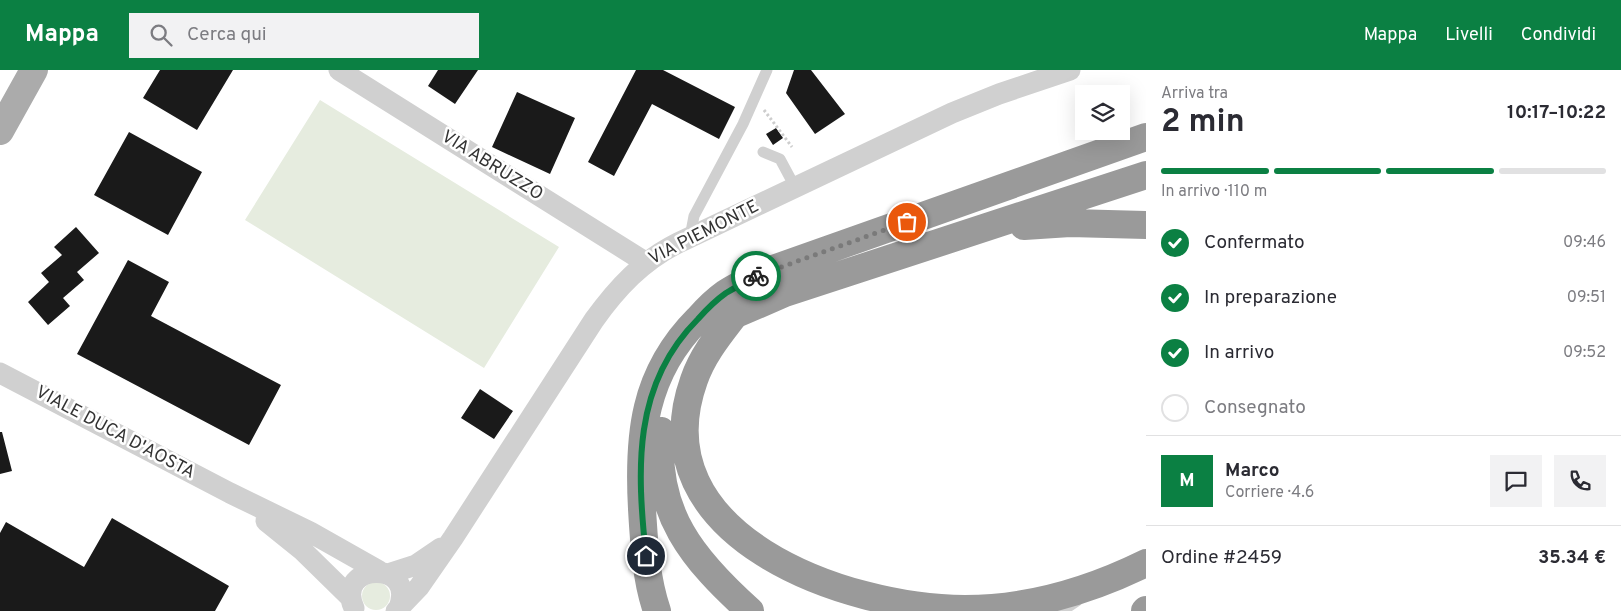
<!DOCTYPE html>
<html lang="it">
<head>
<meta charset="utf-8">
<style>
  body { margin:0; font-family:Overpass,sans-serif; background:#f2f2f3; color:#2b2b33; height:100vh; display:flex; flex-direction:column; font-size:19px; white-space:nowrap }
  * { box-sizing:border-box; margin:0 }
  p { font-size:16px; color:#7c7c81 }
  .icon { flex:none; width:28px; height:28px; fill:none; stroke:currentColor; stroke-width:2; stroke-linecap:round; stroke-linejoin:round }
  .map { position:relative; flex:1; overflow:hidden }
  .sheet { display:flex; flex-direction:column; background:#fff; width:475px }
  .sheet>* { flex:none }
  .fabs { position:absolute; left:1075px; top:15px; display:grid; gap:10px }
  .fabs a { display:grid; place-items:center; width:55px; height:55px; border-radius:0px; background:#fff; box-shadow:0 5px 20px #0002; font-size:25px }
  .pin { position:absolute; display:grid; place-items:center; width:42px; height:42px; color:#fff; margin:-21px; border:2px solid #fff; border-radius:50%; box-shadow:0 1px 5px #0007 }
  .courier { position:absolute; display:grid; place-items:center; width:50px; height:50px; margin:-25px; border:4px solid #0b8043; border-radius:50%; background:#fff; color:#222; box-shadow:0 1px 6px #0007 }
  .overview em { font-style:normal; font-weight:700 }
  .overview div { display:flex; flex-direction:column-reverse }
  .overview { display:flex; align-items:center; justify-content:space-between; height:85px; padding:0 15px }
  h1 { font-size:32px; font-weight:700; line-height:38px }
  .bar { display:grid; grid-template-columns:repeat(4,1fr); gap:8px 5px; align-content:center; height:60px; padding:0 15px }
  .bar i { height:6px; border-radius:4px; background:#e1e1e2 }
  .bar .active { background:#0b8043 }
  .bar p { grid-column:span 4 }
  .line { display:flex; align-items:center; gap:12px; padding:0 15px; border-top:1px solid #e1e1e2 }
  .line div { flex:1 }
  .round { display:grid; place-items:center; flex:none; width:52px; height:52px; border-radius:0px; background:#f2f2f3 }
  ol { padding:0 15px; list-style:none }
  li { display:flex; align-items:center; gap:15px; height:55px }
  li p { margin-inline-start:auto }
  li .icon { padding:5px; border-radius:50%; background:#0b8043; color:#fff; stroke-width:4 }
  li:last-child { color:#7c7c81 }
  li i { width:28px; height:28px; border:2px solid #e1e1e2; border-radius:50% }
  header { display:flex; align-items:center; gap:30px; box-sizing:border-box; height:70px; padding:0 25px; background:#0b8043; color:#fff }
  header strong { font-size:24px }
  nav { display:flex; gap:28px; margin-inline-start:auto; font-size:18px }
  .search { width:350px; height:45px; background:#f2f2f3; display:flex; align-items:center; gap:12px; box-sizing:border-box; padding:0 18px; border-radius:0px; color:#7c7c81; font-size:19px }
  main { display:flex; flex:1; min-height:0 }
  .map>svg:first-child { display:block }
  .green { fill:#e6ecdf }
  .building { fill:#1a1a1a }
  .lines { fill:none; stroke-linecap:round; stroke-linejoin:round }
  .path { stroke:#cdcdcd; stroke-width:3; stroke-dasharray:2.5 2.5; stroke-linecap:butt }
  .service { stroke:#d0d0d0; stroke-width:11 }
  .minor { stroke:#d0d0d0; stroke-width:21 }
  .primary { stroke:#ababab; stroke-width:28 }
  .motorway { stroke:#9a9a9a; stroke-width:28 }
  .done { stroke:#7a7a7a; stroke-width:5; stroke-dasharray:0 9 }
  .route { stroke:#0b8043; stroke-width:6 }
  .labels { text-anchor:middle; dominant-baseline:central; stroke-width:5; stroke-linejoin:round; paint-order:stroke }
  .street-label { font-size:18px; fill:#333; stroke:#fff }
</style>
</head>
<body>
<header>
<strong>Mappa</strong>
<div class="search"><svg class="icon" aria-label="search" viewBox="0 0 24 24"><circle cx="10" cy="10" r="6"/><path d="M15 15l6 6"/></svg>Cerca qui</div>
<nav><a>Mappa</a><a>Livelli</a><a>Condividi</a></nav>
</header>
<main>
<div class="map">
<svg width="1146" height="541" viewBox="0 0 1146 541">
  <rect width="100%" height="100%" fill="#fff"/>
  <path class="green" d="M320,30L559,177L484,298L245,150Z
    M362 526a14 14 0 1 1 28 0a14 14 0 1 1-28 0Z"/>
  <path class="building" d="M160,0H233L197,60L143,28Z
    M438,0H478L455,34L428,16Z
    M636,0H663L735,37L719,69L652,34L614,106L588,92Z
    M794,0H811L845,44L815,64L786,23Z
    M517,22L575,48L550,104L492,77Z
    M776,58L783,68L773,75L766,64Z
    M129,62L202,102L168,165L94,125Z
    M76,157L99,183L77,202L84,210L63,228L70,236L48,255L28,232L49,212L41,203L62,185L54,177Z
    M128,190L169,212L151,246L281,315L249,375L77,284Z
    M480,319L513,341L494,369L461,348Z
    M0,362H2L12,401L0,404Z
    M112,448L229,516L215,541H0V463L6,452L84,497Z"/>
  <g class="lines">
    <path class="path" d="M764,40L792,77"/>
    <path class="service" d="M763,82L780,89L795,117
      M690,167L694,146L743,54L767,0
      M1062,541L1077,531"/>
    <path class="minor" d="M339,0L645,192
      M0,303L230,423L310,462L379,501
      M266,451L302,480L351,528
      M388,504L416,495L441,478
      M354,538C333,492 420,489 398,540
      M396,541L419,517L453,468L594,250C617,218 642,191 678,173L952,43L999,24L1070,0"/>
    <path class="primary" d="M0,61L34,0"/>
    <path class="motorway" d="M1024,156L1070,153L1146,155
      M736,243C720,264 703,284 694,310C638,466 846,539 965,539C1028,539 1089,521 1146,493
      M720,251L785,223L1146,105
      M661,361C653,442 693,490 750,541
      M657,541C646,509 644,473 642,439C638,366 643,304 698,249C706,240 716,230 726,223C737,216 748,211 759,204L1146,67
      M1145,541L1146,540"/>
  </g>
  <g class="lines">
    <path class="done" d="M756,206L907,152"/>
    <path class="route" d="M646,486C637,400 632,315 698,249C706,240 716,230 726,223C736,217 746,212 756,206"/>
  </g>
  <g class="labels">
    <g class="street-label">
      <text transform="translate(492 96) rotate(32)">VIA ABRUZZO</text>
      <text transform="translate(704 163) rotate(-27)">VIA PIEMONTE</text>
      <text transform="translate(115 363) rotate(28)">VIALE DUCA D'AOSTA</text>
    </g>
  </g>
</svg>
<div class="fabs">
<a><svg class="icon" aria-label="layers" viewBox="0 0 24 24"><path d="M12 4l9 5-9 5-9-5zM3 14l9 5 9-5"/></svg></a>
</div>
<div class="pin" style="left:907px;top:152px;background:#ea580c"><svg class="icon" aria-label="bag" viewBox="0 0 24 24"><path d="M5 8h14l-1 12H6zM9 8a3 3 0 0 1 6 0"/></svg></div>
<div class="pin" style="left:646px;top:486px;background:#1f2937"><svg class="icon" aria-label="home" viewBox="0 0 24 24"><path d="M3 11l9-7 9 7M6 9v11h12V9"/></svg></div>
<div class="courier" style="left:756px;top:206px"><svg class="icon" aria-label="bike" viewBox="0 0 24 24"><circle cx="6" cy="16" r="4"/><circle cx="18" cy="16" r="4"/><path d="M6 16l4-8h5l3 8M10 8l3 8H6M13 5h3"/></svg></div>
</div>
<section class="sheet">
<div class="overview"><div><h1>2 min</h1><p>Arriva tra</p></div><em>10:17–10:22</em></div>
<div class="bar"><i class="active"></i><i class="active"></i><i class="active"></i><i></i><p>In arrivo · 110 m</p></div>
<ol>
<li><svg class="icon" aria-label="check" viewBox="0 0 24 24"><path d="M5 12l5 5 9-10"/></svg>Confermato<p>09:46</p></li>
<li><svg class="icon" aria-label="check" viewBox="0 0 24 24"><path d="M5 12l5 5 9-10"/></svg>In preparazione<p>09:51</p></li>
<li><svg class="icon" aria-label="check" viewBox="0 0 24 24"><path d="M5 12l5 5 9-10"/></svg>In arrivo<p>09:52</p></li>
<li><i></i>Consegnato</li>
</ol>
<div class="line" style="height:90px"><b class="round" style="background:#0b8043;color:#fff">M</b><div><b>Marco</b><p>Corriere · 4.6</p></div><a class="round"><svg class="icon" aria-label="chat" viewBox="0 0 24 24"><path d="M4 5h16v11H9l-5 4z"/></svg></a><a class="round"><svg class="icon" aria-label="phone" viewBox="0 0 24 24"><path d="M5 4h4l2 5-3 2q2 4 5 5l2-3 5 2v4C11 20 4 13 5 4z"/></svg></a></div>
<div class="line" style="height:65px"><div>Ordine #2459</div><b>35.34 €</b></div>
</section>
</main>
</body>
</html>
